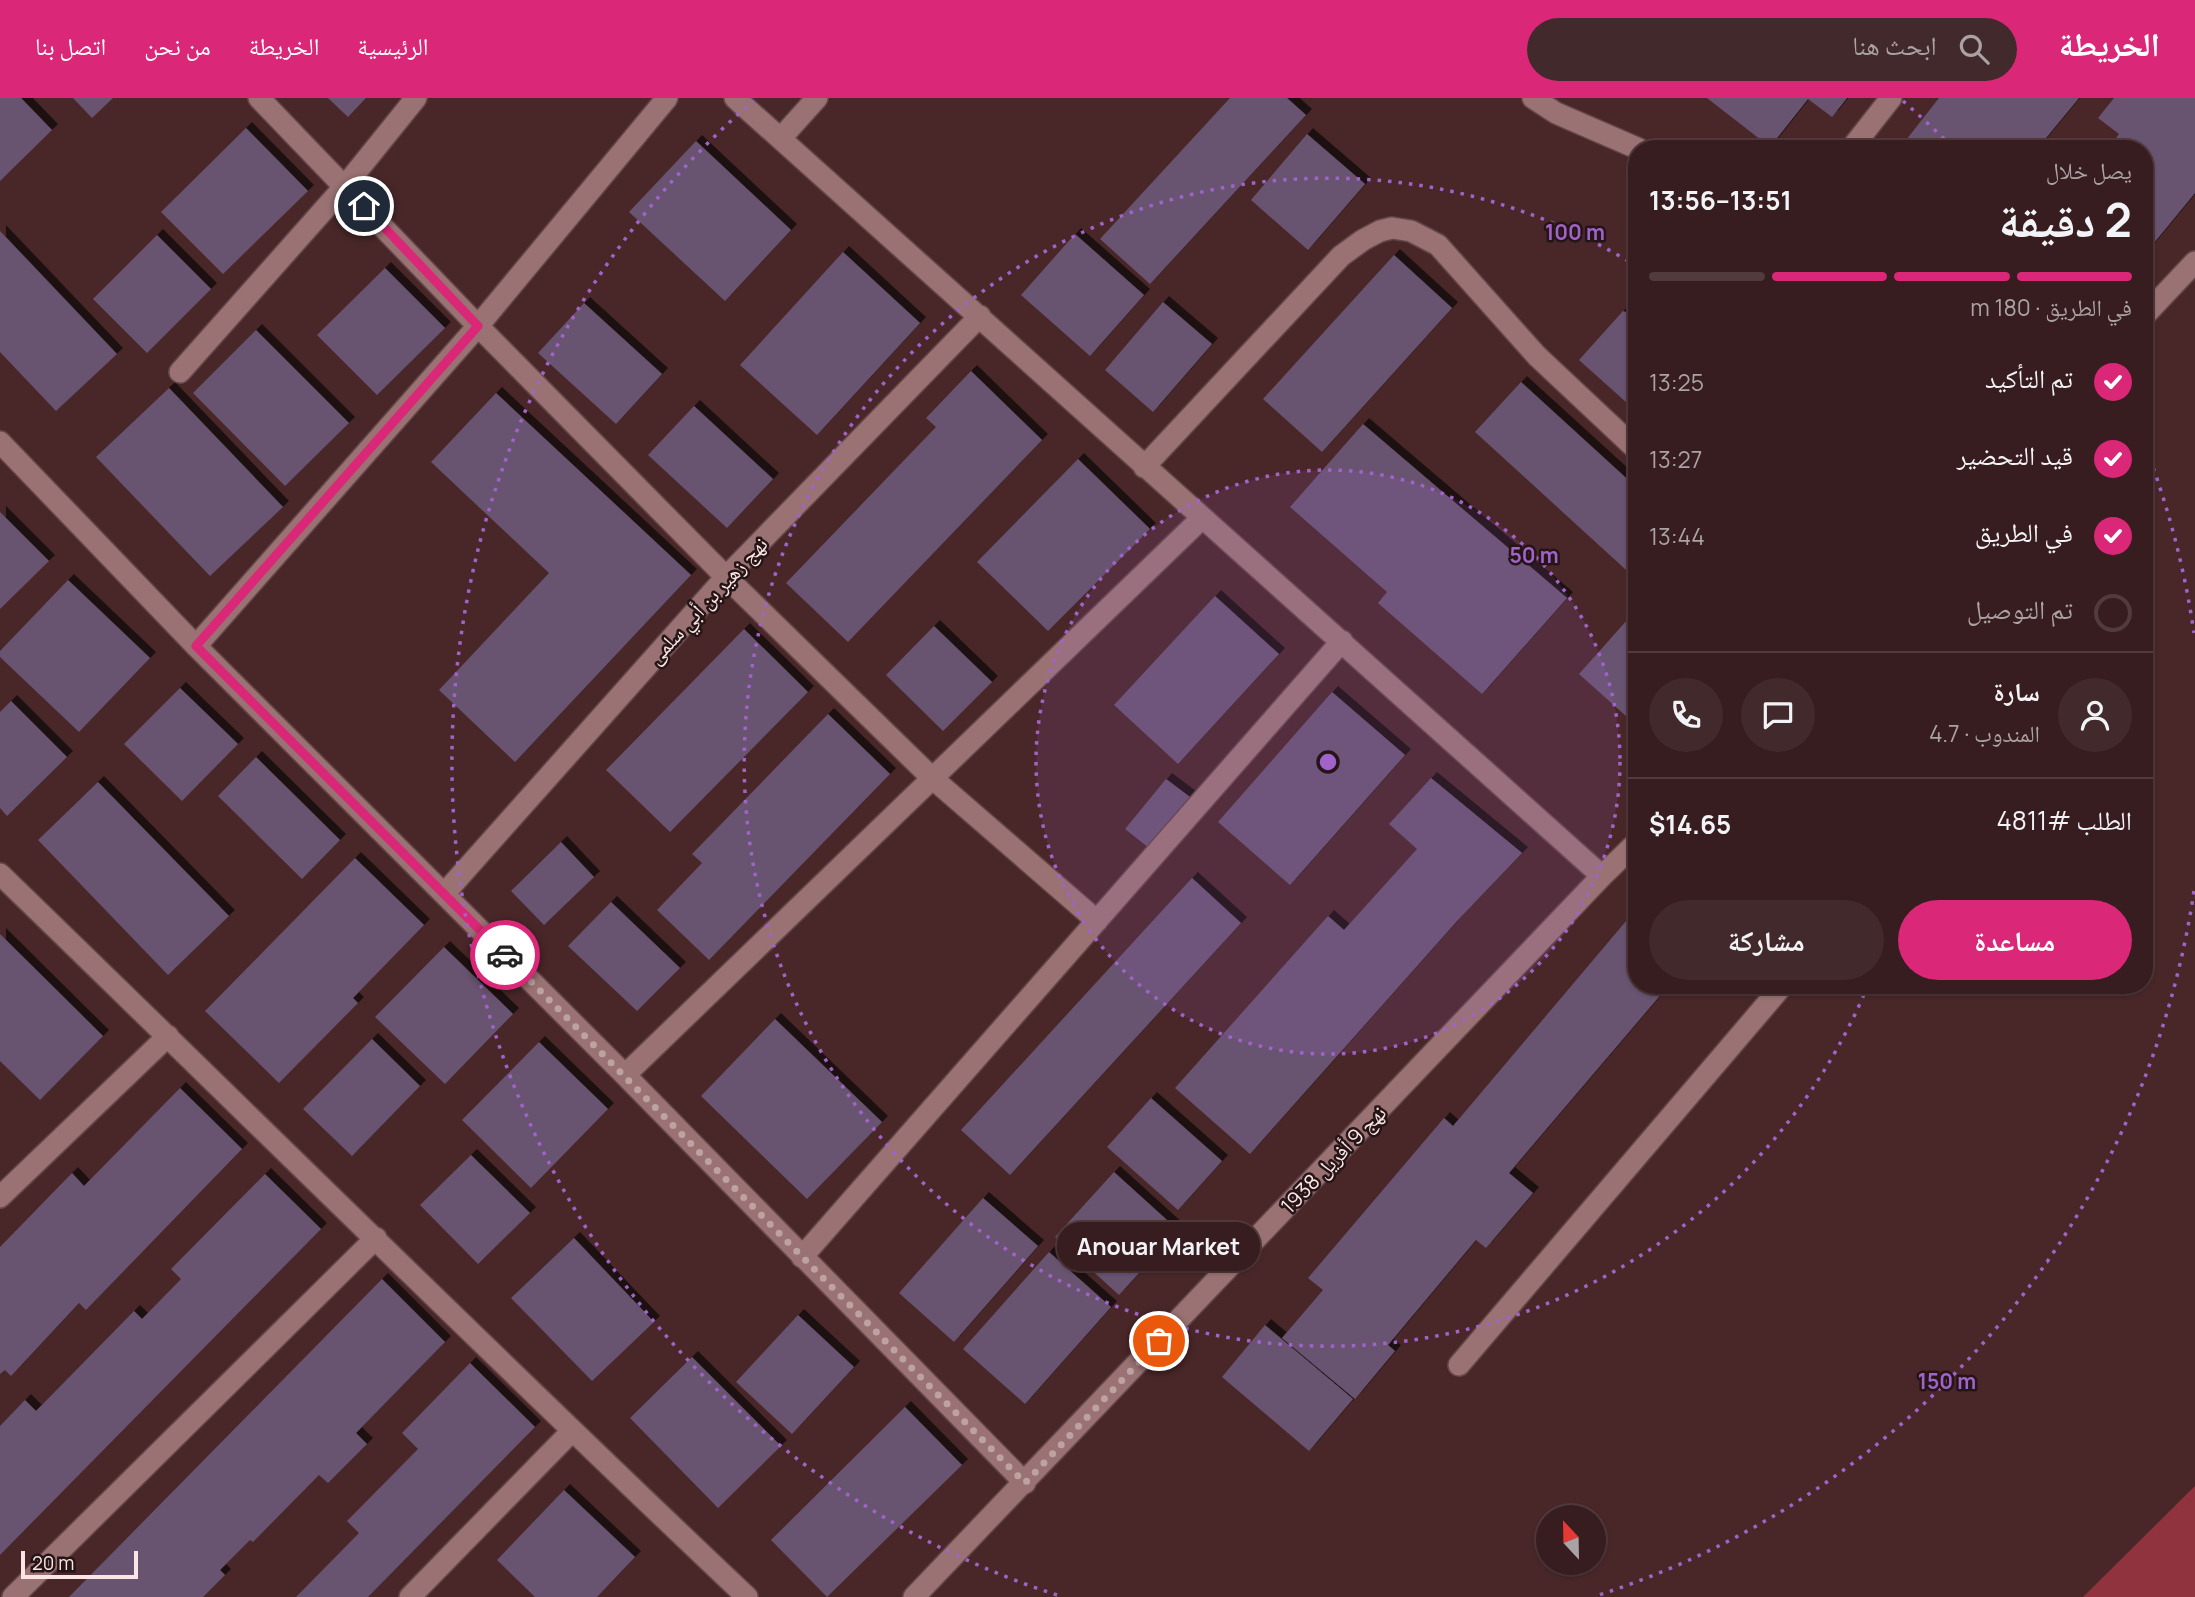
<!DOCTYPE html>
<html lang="ar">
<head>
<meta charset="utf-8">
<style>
  body { margin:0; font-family:Manrope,"Noto Naskh Arabic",sans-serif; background:#422a2c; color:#f1f3f6; direction:rtl; height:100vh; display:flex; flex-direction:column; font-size:26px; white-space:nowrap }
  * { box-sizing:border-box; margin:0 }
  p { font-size:23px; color:#aaa2a4 }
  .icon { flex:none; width:38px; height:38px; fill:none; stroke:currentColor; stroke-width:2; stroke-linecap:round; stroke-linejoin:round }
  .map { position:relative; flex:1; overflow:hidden; direction:ltr }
  .sheet { position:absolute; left:1628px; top:42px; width:525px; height:854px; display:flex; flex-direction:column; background:#371d1f; border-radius:28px; box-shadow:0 2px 5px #0004,0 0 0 2px #513b3d; direction:rtl }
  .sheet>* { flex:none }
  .needle { width:46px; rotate:338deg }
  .buttons { position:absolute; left:1536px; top:1407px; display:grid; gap:14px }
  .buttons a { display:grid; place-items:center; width:70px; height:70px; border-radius:50%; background:#371d1f; box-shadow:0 2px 5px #0004,0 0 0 2px #513b3d; font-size:35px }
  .scale { position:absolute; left:21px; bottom:18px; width:117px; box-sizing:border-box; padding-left:7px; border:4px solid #fbe4e4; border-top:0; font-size:19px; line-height:24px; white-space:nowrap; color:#fbe4e4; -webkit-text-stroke:5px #251516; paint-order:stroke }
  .pin { position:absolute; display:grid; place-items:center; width:60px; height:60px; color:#fff; margin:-30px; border:4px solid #fff; border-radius:50%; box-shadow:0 2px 7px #0007 }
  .courier { position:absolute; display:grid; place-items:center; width:70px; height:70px; margin:-35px; border:5px solid #db2777; border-radius:50%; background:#fff; color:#222; box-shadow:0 2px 9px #0007 }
  .bubble { position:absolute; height:49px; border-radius:24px; background:#371d1f; box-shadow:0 2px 5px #0004,0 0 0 2px #513b3d; font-size:23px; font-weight:700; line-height:49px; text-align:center; direction:rtl }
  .overview em { font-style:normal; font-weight:700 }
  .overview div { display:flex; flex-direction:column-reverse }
  .overview { display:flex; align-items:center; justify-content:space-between; height:119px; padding:0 21px }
  h1 { font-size:46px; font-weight:700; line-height:52px }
  .bar { display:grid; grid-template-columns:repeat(4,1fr); gap:10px 7px; align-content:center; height:84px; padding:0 21px }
  .bar i { height:9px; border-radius:5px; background:#513b3d }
  .bar .active { background:#db2777 }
  .bar p { grid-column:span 4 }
  .line { display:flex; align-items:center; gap:18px; padding:0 21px; border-top:2px solid #513b3d }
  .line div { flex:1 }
  .round { display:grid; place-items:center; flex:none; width:74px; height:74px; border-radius:37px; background:#422a2c }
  ol { padding:0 21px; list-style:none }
  li { display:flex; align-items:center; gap:21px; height:77px }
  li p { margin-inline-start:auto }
  li .icon { padding:7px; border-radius:50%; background:#db2777; color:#fff; stroke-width:4 }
  li:last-child { color:#aaa2a4 }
  li i { width:38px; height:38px; border:4px solid #513b3d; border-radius:50% }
  .button { display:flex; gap:14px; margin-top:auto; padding:14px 21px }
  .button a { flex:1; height:80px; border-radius:42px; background:#db2777; color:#fff; font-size:28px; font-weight:700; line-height:80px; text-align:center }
  .button a+a { background:#422a2c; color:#f1f3f6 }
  header { display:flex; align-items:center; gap:42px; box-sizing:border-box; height:98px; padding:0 35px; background:#db2777; color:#fff }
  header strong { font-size:33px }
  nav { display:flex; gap:38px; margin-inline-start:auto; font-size:24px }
  .search { width:490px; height:63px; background:#422a2c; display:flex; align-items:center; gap:18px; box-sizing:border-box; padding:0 24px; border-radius:38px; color:#aaa2a4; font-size:26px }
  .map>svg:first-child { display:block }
  .green { fill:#90333e }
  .building { fill:#67536f; filter:url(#shadow) }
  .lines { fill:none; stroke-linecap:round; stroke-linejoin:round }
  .minor-casing { stroke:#634649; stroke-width:24 }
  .minor { stroke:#9a7273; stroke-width:21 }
  .done { stroke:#bda2a3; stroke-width:7; stroke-dasharray:0 12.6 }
  .route { stroke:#db2777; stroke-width:9 }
  .ring { fill:none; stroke:#a163ca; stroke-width:3.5; stroke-dasharray:3.5 7 }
  .labels { text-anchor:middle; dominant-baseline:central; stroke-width:5; stroke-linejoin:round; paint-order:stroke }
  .street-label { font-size:21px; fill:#fbe4e4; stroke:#251516 }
  .centre { fill:#a163ca; stroke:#251516; stroke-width:3.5 }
  .ring-label { font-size:21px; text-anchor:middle; font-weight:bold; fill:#a163ca; stroke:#251516; stroke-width:5; stroke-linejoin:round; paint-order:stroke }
</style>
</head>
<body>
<header>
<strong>الخريطة</strong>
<div class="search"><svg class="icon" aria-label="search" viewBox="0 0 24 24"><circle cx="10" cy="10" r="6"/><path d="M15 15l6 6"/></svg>ابحث هنا</div>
<nav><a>الرئيسية</a><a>الخريطة</a><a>من نحن</a><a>اتصل بنا</a></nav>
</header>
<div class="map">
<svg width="2195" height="1499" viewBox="0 0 2195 1499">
  <defs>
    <filter id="shadow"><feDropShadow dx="6" dy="-6" stdDeviation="0" flood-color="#0009"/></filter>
  </defs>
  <rect width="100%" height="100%" fill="#492729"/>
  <path class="green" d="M2195,1388V1499H2083Z"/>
  <path class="building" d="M0,0H21L52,32L0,83Z
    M73,0H113L92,20Z
    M328,0H366L348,19Z
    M1230,0H1287L1306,17L1150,186L1100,141Z
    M1707,0H1847L1832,19L1808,1L1770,49Z
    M1939,0H2079L2041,46L2047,51H1899Z
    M2114,0H2195V95L2144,157V51H2108L2119,36L2098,20Z
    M246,30L308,93L223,176L161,114Z
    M1307,36L1365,86L1308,152L1251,102Z
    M696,43L791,132L725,203L629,114Z
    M0,133L117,256L56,313L0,254Z
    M1075,136L1144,197L1090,258L1021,197Z
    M157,137L211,191L147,255L93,201Z
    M843,154L920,225L817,337L740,267Z
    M1394,157L1452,210L1322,354L1263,301Z
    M385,170L445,230L377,297L317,237Z
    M1163,204L1212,246L1153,314L1105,272Z
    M584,205L662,276L616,326L538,255Z
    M1623,213L1636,218V313L1579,262Z
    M256,232L349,325L285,388L193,295Z
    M971,273L1042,342L848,544L786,485L936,329L926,320Z
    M1521,284L1636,389V481L1475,334Z
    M169,290L283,409L210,478L96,359Z
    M496,295L691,477L515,664L439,592L549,475L431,364Z
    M694,308L773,381L727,430L648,357Z
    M1363,326L1567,500L1482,596L1378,505L1387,494L1290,409Z
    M1078,361L1150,431L1048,533L977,464Z
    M0,414L49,463L0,511Z
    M68,482L150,560L79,634L0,559V553Z
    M1215,498L1279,556L1178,666L1114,607Z
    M1636,512V627L1579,576Z
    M934,528L992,584L943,633L886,577Z
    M744,531L808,594L670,734L606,672Z
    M180,590L238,646L182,703L124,646Z
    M1332,594L1405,657L1290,787L1218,724Z
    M11,603L67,659L7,718L0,710V614Z
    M828,616L890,676L709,862L657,812L702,765L692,756Z
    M256,659L340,742L302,781L218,698Z
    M1431,680L1522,755L1457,823L1250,1056L1175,990L1328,818L1344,832L1417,751L1389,726Z
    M1166,681L1190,699L1149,750L1125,731Z
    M98,684L229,818L168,877L38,742Z
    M561,744L594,779L544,827L511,793Z
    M355,760L424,827L353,900L358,905L279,985L205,913Z
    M1192,780L1241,825L1010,1077L961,1032Z
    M611,804L680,870L637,913L568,848Z
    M1632,816L1636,820V887H1669L1509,1075L1533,1095L1486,1150L1476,1142L1388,1247L1395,1253L1355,1301L1282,1240L1323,1192L1308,1180L1444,1020L1453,1028Z
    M0,836L103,938L40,1002L0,963Z
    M444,849L513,916L445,986L375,919Z
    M775,921L882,1024L807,1101L701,998Z
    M372,941L420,988L352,1058L303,1011Z
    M539,944L608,1011L531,1090L462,1022Z
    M180,990L242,1051L86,1212L79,1205L11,1278L5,1272L0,1276V1149L72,1075L84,1088Z
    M1151,1000L1222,1063L1178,1112L1107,1049Z
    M471,1057L530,1115L478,1166L420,1107Z
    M1114,1074L1178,1132L1119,1197L1055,1139Z
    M265,1076L321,1131L0,1457V1328L25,1302L36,1313L134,1213L142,1221L181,1181L171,1171Z
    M983,1100L1038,1148L954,1244L899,1195Z
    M574,1140L654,1224L592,1283L511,1200Z
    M1049,1154L1111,1209L1025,1306L963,1251Z
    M382,1181L445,1244L356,1335L367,1346L328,1385L319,1377L253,1444L250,1442L220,1472L225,1477L203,1499H69Z
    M798,1217L854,1269L792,1336L736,1284Z
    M1265,1227L1353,1301L1309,1353L1222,1279Z
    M692,1259L781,1348L718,1410L630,1320Z
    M470,1265L535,1329L368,1499H296L359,1435L347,1423L418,1351L402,1335Z
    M905,1309L962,1367L827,1499L771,1442Z
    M564,1392L635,1459L597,1499H535L497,1462Z"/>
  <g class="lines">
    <defs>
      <path id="minor" d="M259,0L478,228L726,479L931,679L1097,823
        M735,0L1602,778
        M1533,0L1556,15L1639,51
        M781,40L817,0
        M1851,51L1891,0
        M2144,218L2195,164
        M180,274L345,88L416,0
        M0,344L196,548L625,977L1025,1385
        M1144,369L1341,158L1363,142L1380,133L1392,130L1411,133L1438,147L1537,258L1636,351
        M196,548L478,228L667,0
        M0,776C249,1017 495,1261 747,1499
        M444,796L726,479L980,218
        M625,977L1202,420
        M0,1099L168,938
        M802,1159L1342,543
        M1459,1267L1783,887
        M13,1499L376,1140
        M410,1499L572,1333
        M914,1499L1602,778L1636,745"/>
    </defs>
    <use href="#minor" class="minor-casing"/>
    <use href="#minor" class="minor"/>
  </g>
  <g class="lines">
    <path class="done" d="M505,857L1025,1385L1159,1243"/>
    <path class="route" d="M364,108L478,228L196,548L505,857"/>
  </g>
  <circle cx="1328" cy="664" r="292" fill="#a163ca" fill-opacity=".12"/>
  <g class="ring">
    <circle cx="1328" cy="664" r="292"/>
    <path d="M1868 887A584 584 0 1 1 1633 166"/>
    <path d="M2194 793A876 876 0 0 1 1599 1497M1057 1497A876 876 0 0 1 753 3M1903 3A876 876 0 0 1 1953 50M2146 350A876 876 0 0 1 2194 535"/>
  </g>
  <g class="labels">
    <g class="street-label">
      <text transform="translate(707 502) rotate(-47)">نهج زهير بن أبي سلمى</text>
      <text transform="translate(1333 1061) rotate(-46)">نهج 9 أفريل 1938</text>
    </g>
  </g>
  <circle cx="1328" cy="664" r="10" class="centre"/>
  <g class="ring-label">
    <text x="1575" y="142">100 m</text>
    <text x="1534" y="465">50 m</text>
    <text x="1947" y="1291">150 m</text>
  </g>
</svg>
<div class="buttons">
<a><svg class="needle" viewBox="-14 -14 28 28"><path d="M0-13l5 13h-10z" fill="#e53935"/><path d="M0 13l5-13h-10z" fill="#aaa2a4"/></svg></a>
</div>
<div class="scale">20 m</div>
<div class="pin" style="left:1159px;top:1243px;background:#ea580c"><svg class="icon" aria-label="bag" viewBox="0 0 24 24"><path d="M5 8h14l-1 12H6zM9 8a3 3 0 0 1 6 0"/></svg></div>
<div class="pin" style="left:364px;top:108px;background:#1f2937"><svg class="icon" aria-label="home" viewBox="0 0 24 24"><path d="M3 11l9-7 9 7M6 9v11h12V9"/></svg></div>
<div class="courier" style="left:505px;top:857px"><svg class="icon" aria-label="car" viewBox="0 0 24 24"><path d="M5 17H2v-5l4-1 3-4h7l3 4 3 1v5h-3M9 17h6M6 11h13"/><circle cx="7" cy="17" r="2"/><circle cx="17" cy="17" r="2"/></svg></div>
<div class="bubble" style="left:1057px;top:1124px;width:203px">Anouar Market</div>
<section class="sheet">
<div class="overview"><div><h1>2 دقيقة</h1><p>يصل خلال</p></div><em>13:51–13:56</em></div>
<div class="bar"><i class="active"></i><i class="active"></i><i class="active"></i><i></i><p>في الطريق · 180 m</p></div>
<ol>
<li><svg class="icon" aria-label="check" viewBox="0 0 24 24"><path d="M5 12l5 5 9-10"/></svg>تم التأكيد<p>13:25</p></li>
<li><svg class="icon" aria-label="check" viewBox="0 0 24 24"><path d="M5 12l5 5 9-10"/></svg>قيد التحضير<p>13:27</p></li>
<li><svg class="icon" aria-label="check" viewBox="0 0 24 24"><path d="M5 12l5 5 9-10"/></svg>في الطريق<p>13:44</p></li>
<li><i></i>تم التوصيل</li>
</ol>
<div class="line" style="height:126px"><a class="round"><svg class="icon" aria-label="person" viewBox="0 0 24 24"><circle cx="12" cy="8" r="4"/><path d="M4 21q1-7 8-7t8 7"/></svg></a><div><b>سارة</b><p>المندوب · 4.7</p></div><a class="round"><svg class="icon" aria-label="chat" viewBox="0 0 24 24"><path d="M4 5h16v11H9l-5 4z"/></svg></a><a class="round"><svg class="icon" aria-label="phone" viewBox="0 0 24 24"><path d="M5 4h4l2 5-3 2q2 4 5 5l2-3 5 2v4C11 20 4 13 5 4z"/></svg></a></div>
<div class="line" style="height:91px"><div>الطلب #4811</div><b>$14.65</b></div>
<div class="button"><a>مساعدة</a><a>مشاركة</a></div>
</section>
</div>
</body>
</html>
